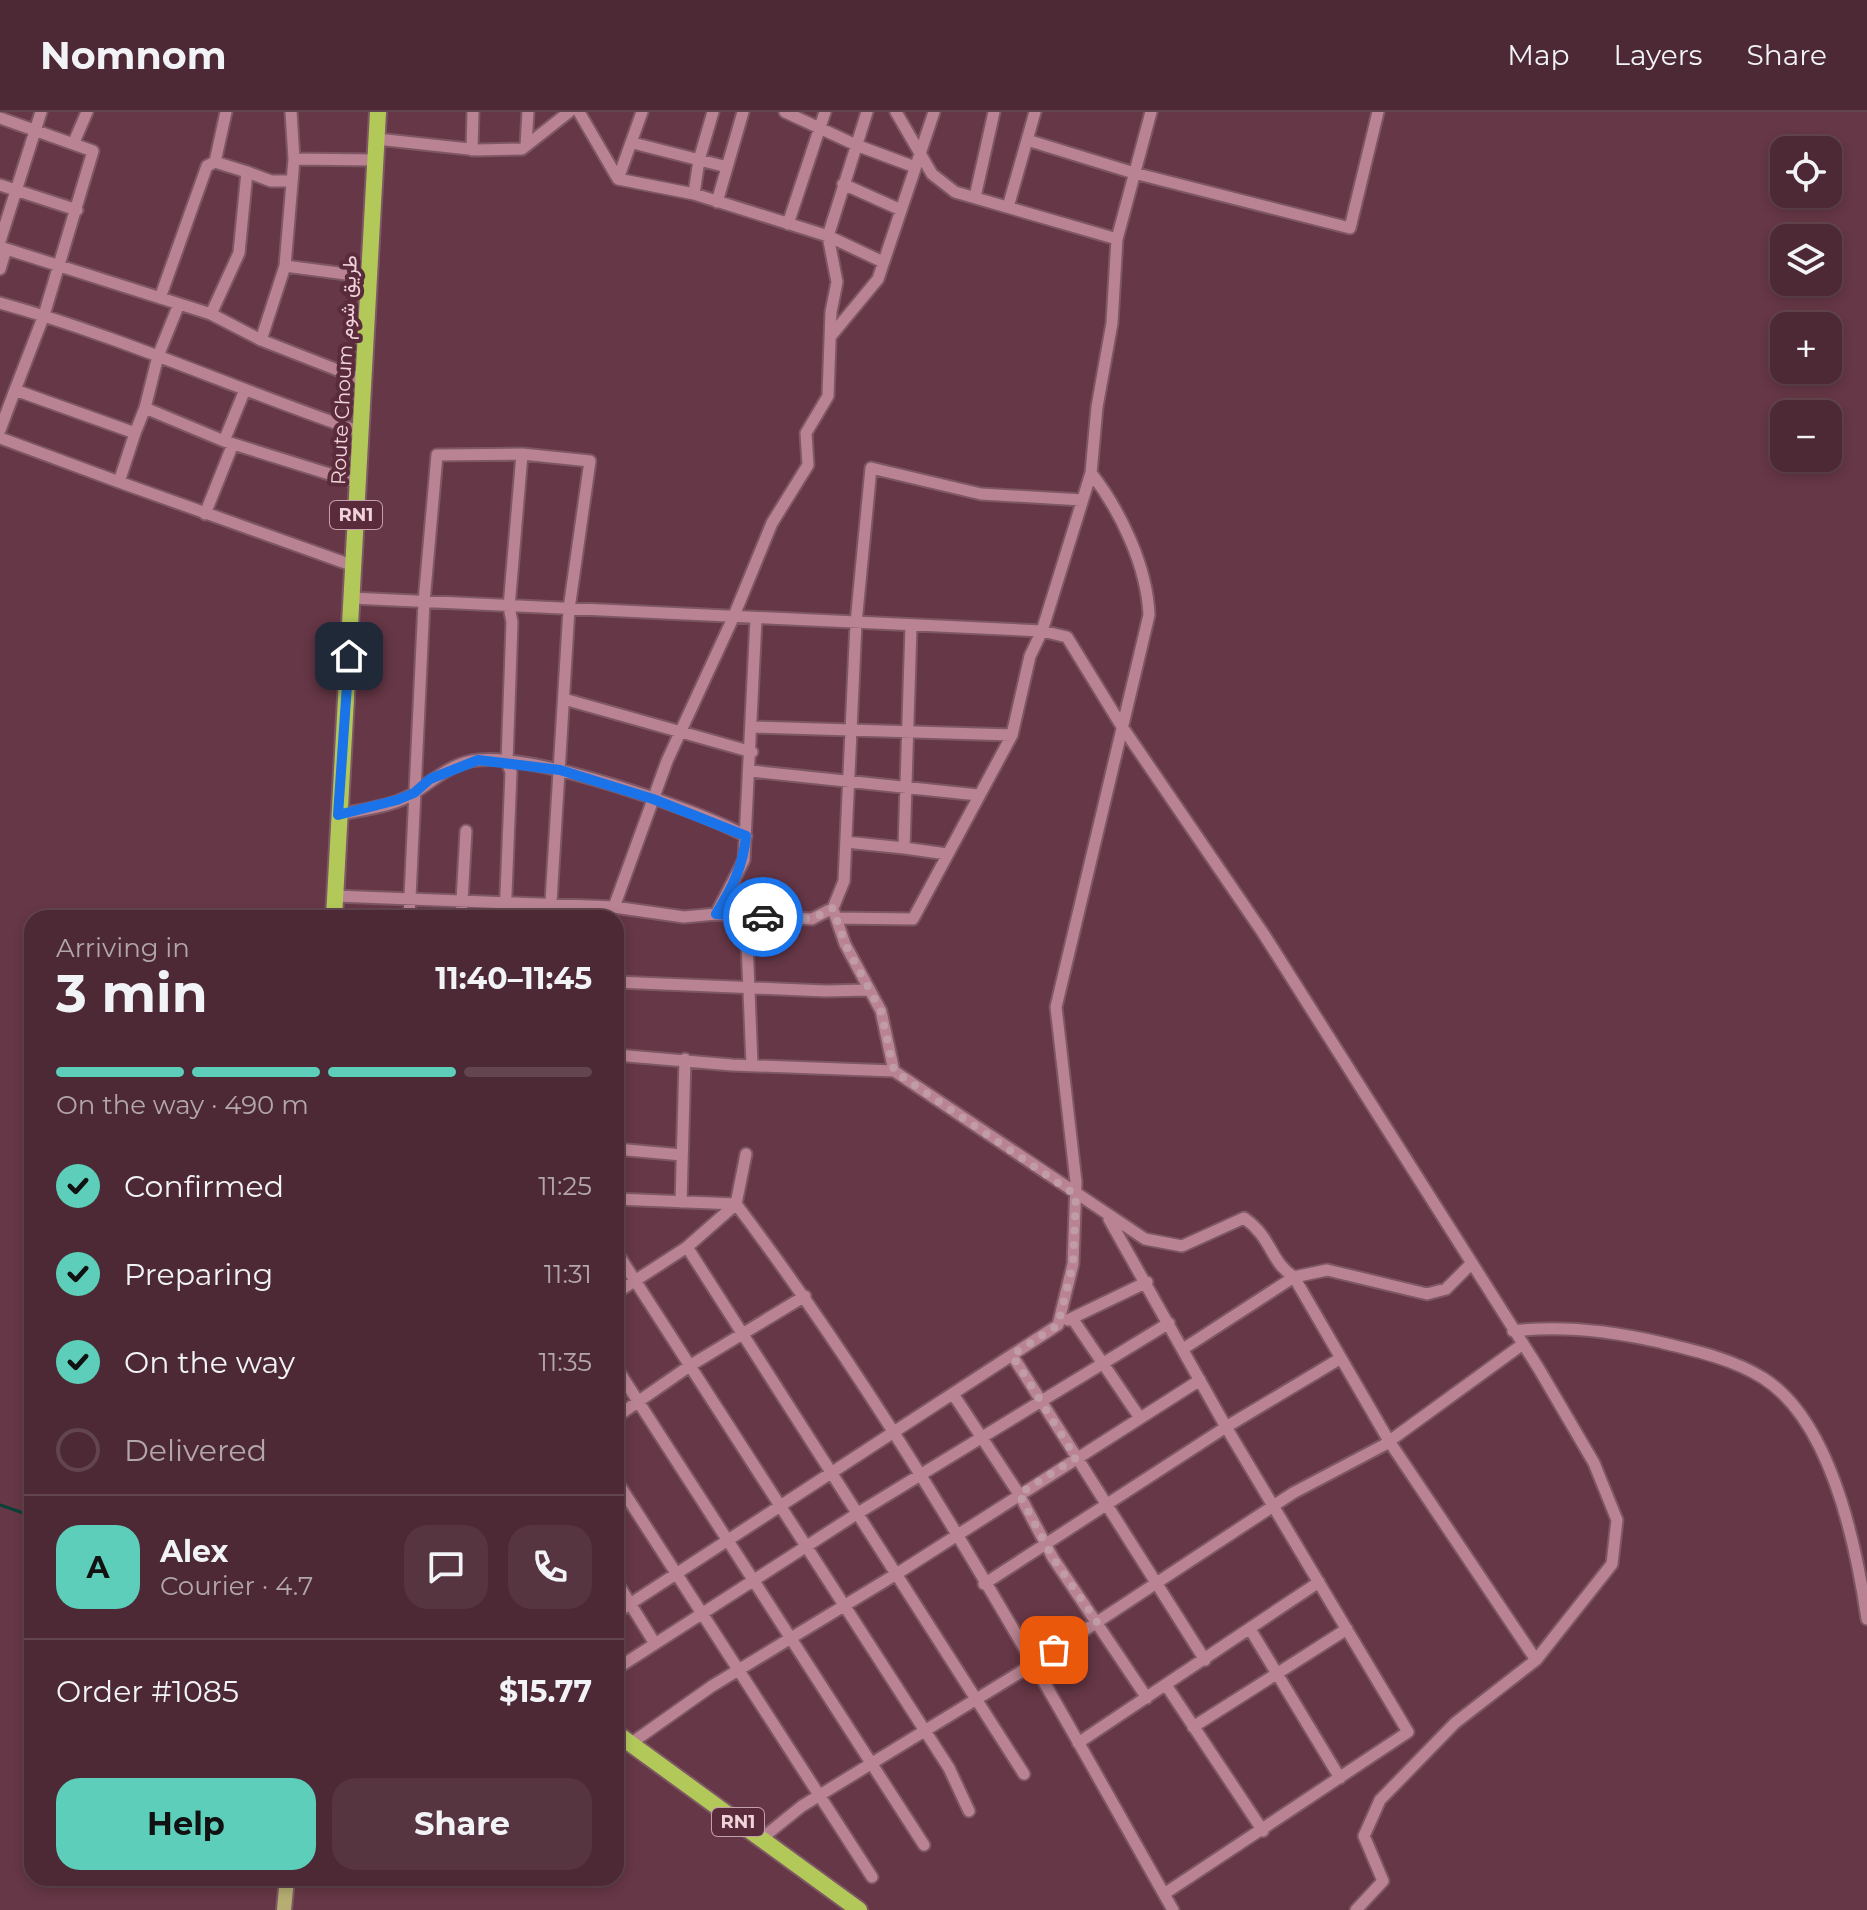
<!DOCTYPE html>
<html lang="en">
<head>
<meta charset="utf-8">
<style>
  body { margin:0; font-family:Montserrat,Vazirmatn,sans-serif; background:#563540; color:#f1f3f6; height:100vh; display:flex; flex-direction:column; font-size:30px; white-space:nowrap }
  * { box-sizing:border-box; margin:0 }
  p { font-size:26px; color:#b2a6ac }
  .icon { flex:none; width:44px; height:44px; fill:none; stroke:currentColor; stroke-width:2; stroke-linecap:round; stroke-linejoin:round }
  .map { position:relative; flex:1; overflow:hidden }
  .side { position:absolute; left:24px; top:798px; width:600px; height:976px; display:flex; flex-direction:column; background:#4c2934; border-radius:24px; box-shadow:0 4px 12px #0003,0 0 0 2px #63454f }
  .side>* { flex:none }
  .controls { position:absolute; left:1770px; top:24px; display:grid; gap:16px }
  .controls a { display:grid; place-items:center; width:72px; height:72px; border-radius:16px; background:#4c2934; box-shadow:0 4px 12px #0003,0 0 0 2px #63454f; font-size:40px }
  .pin { position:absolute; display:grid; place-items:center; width:68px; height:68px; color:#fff; margin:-34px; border-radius:16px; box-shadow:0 4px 12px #0006 }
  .courier { position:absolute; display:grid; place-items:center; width:80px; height:80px; margin:-40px; border:6px solid #1a73e8; border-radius:50%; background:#fff; color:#222; box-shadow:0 2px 10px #0007 }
  .head em { font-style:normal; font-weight:700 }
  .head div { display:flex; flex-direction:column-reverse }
  .head { display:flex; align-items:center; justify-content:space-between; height:136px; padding:0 32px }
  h1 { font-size:52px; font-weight:700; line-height:60px }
  .bar { display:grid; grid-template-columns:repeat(4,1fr); gap:12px 8px; align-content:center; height:96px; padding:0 32px }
  .bar i { height:10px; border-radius:6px; background:#63454f }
  .bar .current { background:#5cceba }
  .bar p { grid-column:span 4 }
  .line { display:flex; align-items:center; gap:20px; padding:0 32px; border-top:2px solid #63454f }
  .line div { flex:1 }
  .round { display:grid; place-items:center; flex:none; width:84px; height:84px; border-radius:24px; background:#563540 }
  ol { padding:0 32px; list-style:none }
  li { display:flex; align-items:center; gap:24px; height:88px }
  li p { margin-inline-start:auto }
  li .icon { padding:8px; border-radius:50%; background:#5cceba; color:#111; stroke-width:4 }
  li:last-child { color:#b2a6ac }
  li i { width:44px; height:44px; border:4px solid #63454f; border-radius:50% }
  .button { display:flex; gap:16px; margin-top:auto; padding:16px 32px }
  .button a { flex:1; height:92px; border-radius:24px; background:#5cceba; color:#111; font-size:32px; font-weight:700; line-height:92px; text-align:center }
  .button a+a { background:#563540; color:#f1f3f6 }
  header { display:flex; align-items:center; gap:48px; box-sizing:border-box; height:112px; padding:0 40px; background:#4c2934; border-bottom:2px solid #63454f }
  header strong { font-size:38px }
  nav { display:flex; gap:44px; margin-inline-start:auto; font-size:28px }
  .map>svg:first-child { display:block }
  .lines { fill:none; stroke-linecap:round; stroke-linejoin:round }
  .stream { stroke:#094037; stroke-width:3 }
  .minor-casing { stroke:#7e5764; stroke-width:15 }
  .major-casing { stroke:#7e5764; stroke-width:18 }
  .highway-casing { stroke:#7e5764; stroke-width:20 }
  .minor { stroke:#b98393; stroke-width:11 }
  .major { stroke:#b5ad71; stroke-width:14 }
  .highway { stroke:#b2c95a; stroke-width:16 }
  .done { stroke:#c09ca6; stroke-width:8; stroke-dasharray:0 14.4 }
  .route { stroke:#1a73e8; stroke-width:10 }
  .labels { text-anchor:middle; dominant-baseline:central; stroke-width:8; stroke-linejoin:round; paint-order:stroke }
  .shield { fill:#5a2c3b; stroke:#c3a0aa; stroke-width:2 }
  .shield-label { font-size:18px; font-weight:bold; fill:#f0d2da }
  .street-label { font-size:20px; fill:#f0d2da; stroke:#5a2c3b }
</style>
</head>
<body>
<header>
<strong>Nomnom</strong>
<nav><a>Map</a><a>Layers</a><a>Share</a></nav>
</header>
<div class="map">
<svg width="1867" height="1798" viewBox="0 0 1867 1798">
  <rect width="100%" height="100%" fill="#663746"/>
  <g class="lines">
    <path class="stream" d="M0,1393L32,1404"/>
    <defs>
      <path id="minor" d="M291,0L294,47L376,48
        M579,0L618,67
        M642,0L618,67L694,82
        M713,0L699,48L694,82L828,124L883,150
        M785,0L856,33L915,55
        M896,0L932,62L955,80L1117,127
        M0,6L93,39L44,203L15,278L135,321L145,296L224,329L358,371
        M377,27L478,38L522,37L569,0
        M1027,28L1134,61L1350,116L1378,0
        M74,30L87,0
        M633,31L727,55
        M526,34L528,0
        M472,38L473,0
        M294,47L285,154L369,165
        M215,50L247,60
        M843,72L901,98
        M0,73L77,98
        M975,85L994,0
        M717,90L743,0
        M1008,95L1035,0
        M788,112L825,0
        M0,129L41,0
        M0,135L211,202
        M285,154L261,228L363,268
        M0,157L6,137
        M160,186L207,54L215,50L226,0
        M0,191C123,225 240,279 361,320
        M830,225L878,167L934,0
        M261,228L211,202L239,141L247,60L271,69H291
        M145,296L158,244L179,192
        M0,318L15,278
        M135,321L119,370L354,454
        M0,326L119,370
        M224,329L244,280
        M205,402L233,332
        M351,486L1042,519L1067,525L1121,613L1263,821L1539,1257L1594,1351L1617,1408L1612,1452L1536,1548L1455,1611L1380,1688L1364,1724L1383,1769L1356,1798
        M911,514L904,736L947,742
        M564,587L752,640
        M753,615L1012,623
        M751,659L978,683
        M338,703C362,697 394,695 414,681C434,668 453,650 478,648C536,642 694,696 746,724
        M846,730L904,736
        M336,784L614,795L684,805L716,802L812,807L833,796L844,769L856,511L871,356L981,382L1082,388
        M614,795L667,649L733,506L772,411L808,353L806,321L828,284L831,200L837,170L828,124L867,0
        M834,800L845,832L881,899L894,959L1145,1127L1182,1134L1244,1106C1273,1126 1269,1149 1294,1165L1327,1158L1427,1182L1446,1177L1470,1153
        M716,802L744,748L756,507
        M746,805L752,953
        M409,806L424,490L437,343L522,342
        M461,806L466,719
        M505,806L511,660L507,650L512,510L509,495L522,342L590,349L569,497L550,806
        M836,806L913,807L1012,623L1030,544L1042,519L1091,361L1097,295L1112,211L1117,127L1151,0
        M616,870L826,879L868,878
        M616,943L732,953L894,959
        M616,1037L682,1043
        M616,1087L736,1092C903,1313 1037,1557 1173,1798
        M681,1090L685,947
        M687,1135L1024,1662
        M616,1139L949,1656L969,1699
        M616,1181L687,1135L736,1092L746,1042
        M1072,1206L1140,1306
        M1068,1208L1147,1170
        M1513,1219C1562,1213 1611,1219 1659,1230C1693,1238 1733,1247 1763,1266C1831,1309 1856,1432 1867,1507
        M1183,1237L1294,1165L1389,1329L1536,1548
        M1012,1243L1205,1548
        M616,1255L924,1733
        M953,1282L1019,1382L1053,1446L1147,1586
        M616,1305L691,1253L805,1184
        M616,1368L872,1765
        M616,1469L654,1530
        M984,1472L1226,1315L1109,1107
        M616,1501L1058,1213L1073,1152L1076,1070L1056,895L1149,503C1147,454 1120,398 1091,361
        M1250,1517L1340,1666
        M616,1557L858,1401L1169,1211
        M1166,1573L1263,1719
        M1193,1615L1347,1517
        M1078,1631L1319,1470
        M630,1632L712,1574L898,1461L1200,1268
        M761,1727L802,1694L1032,1553L1293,1381L1384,1333L1523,1232
        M1164,1782L1408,1620L1226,1315L1341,1246"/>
      <path id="major" d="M284,1798L287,1766"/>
      <path id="highway" d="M334,806L378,0
        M616,1621L859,1798"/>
    </defs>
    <use href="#minor" class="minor-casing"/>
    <use href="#major" class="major-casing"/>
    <use href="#highway" class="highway-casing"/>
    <use href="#minor" class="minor"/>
    <use href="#major" class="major"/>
    <use href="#highway" class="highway"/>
  </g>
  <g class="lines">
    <path class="done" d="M763,805L812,807L833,796L845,832L881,899L894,959L1076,1083L1073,1152L1058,1213L1012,1243L1076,1346L1019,1382L1053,1446L1097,1510L1054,1538"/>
    <path class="route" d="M349,544L338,703L397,688L414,681L430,667L478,648L560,658L653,687L746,724C743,755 732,776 716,802L763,805"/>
  </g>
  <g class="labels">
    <g class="shield">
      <rect x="330" y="389" width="52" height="28" rx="6"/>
      <rect x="712" y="1696" width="52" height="28" rx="6"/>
    </g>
    <g class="shield-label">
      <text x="356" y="403">RN1</text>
      <text x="738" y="1710">RN1</text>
    </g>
    <g class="street-label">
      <text transform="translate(344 258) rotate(-87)">Route Choum طريق شوم</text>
    </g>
  </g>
</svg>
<div class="controls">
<a><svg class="icon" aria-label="locate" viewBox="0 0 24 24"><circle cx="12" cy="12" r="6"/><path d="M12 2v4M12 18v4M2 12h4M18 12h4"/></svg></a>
<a><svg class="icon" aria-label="layers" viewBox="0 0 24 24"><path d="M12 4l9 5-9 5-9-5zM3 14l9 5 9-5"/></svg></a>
<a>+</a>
<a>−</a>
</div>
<div class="pin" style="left:1054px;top:1538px;background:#ea580c"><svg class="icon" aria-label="bag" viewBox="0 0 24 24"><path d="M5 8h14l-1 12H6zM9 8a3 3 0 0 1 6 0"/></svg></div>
<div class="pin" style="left:349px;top:544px;background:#1f2937"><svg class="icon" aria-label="home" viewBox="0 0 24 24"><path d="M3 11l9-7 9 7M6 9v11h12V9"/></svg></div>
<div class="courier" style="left:763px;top:805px"><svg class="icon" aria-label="car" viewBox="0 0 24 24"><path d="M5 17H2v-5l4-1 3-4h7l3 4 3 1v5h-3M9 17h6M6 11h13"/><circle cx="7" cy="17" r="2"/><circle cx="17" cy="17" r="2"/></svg></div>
<section class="side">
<div class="head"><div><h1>3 min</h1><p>Arriving in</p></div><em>11:40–11:45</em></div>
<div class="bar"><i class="current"></i><i class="current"></i><i class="current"></i><i></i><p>On the way · 490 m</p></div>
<ol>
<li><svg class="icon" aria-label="check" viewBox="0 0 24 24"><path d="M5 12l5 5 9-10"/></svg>Confirmed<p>11:25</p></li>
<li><svg class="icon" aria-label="check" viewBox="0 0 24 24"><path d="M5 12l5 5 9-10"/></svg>Preparing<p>11:31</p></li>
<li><svg class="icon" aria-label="check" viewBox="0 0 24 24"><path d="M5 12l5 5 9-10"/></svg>On the way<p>11:35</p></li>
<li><i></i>Delivered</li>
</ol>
<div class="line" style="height:144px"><b class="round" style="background:#5cceba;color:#111">A</b><div><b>Alex</b><p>Courier · 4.7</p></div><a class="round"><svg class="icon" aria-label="chat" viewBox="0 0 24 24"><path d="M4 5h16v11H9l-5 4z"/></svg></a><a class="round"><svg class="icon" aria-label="phone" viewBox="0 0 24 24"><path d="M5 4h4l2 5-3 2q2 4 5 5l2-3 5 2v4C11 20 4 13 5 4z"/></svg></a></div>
<div class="line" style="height:104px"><div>Order #1085</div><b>$15.77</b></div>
<div class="button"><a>Help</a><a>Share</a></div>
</section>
</div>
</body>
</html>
